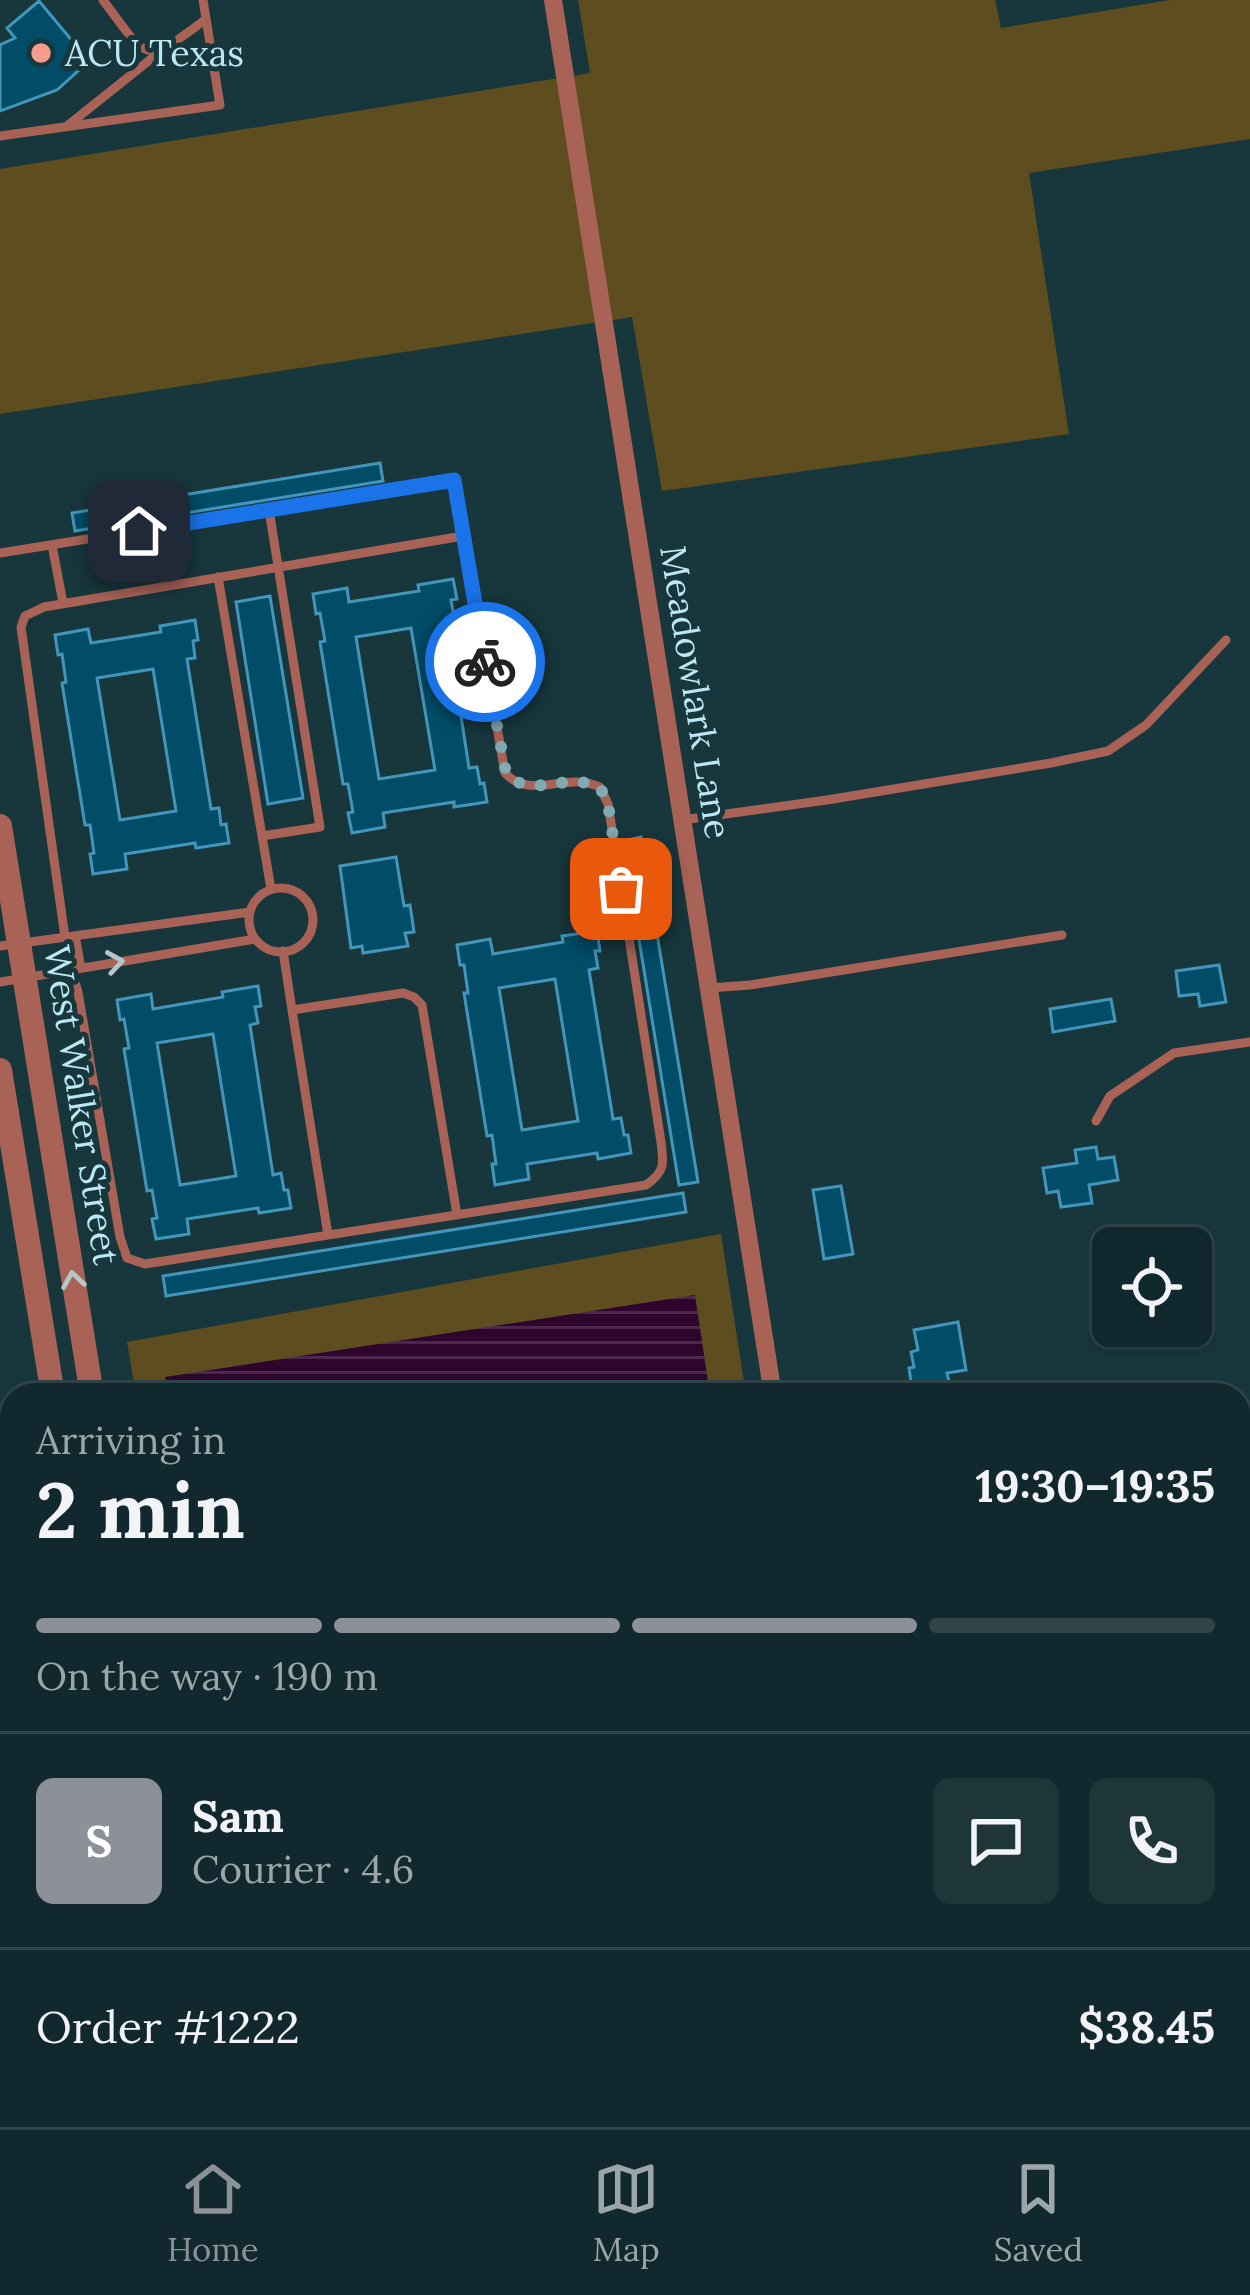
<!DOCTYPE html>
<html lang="en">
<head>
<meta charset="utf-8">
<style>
  body { margin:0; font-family:Lora,serif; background:#1e353a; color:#f1f3f6; height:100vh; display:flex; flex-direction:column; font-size:45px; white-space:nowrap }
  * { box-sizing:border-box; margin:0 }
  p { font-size:39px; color:#9ca6aa }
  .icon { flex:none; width:66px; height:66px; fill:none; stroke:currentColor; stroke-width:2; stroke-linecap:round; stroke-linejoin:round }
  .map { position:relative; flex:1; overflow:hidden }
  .side { position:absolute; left:0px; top:1383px; width:1251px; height:744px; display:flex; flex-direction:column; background:#11292e; border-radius:36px 36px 0 0; box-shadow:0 3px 9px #0004,0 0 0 3px #30454a }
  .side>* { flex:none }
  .controls { position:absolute; left:1092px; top:1227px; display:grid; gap:24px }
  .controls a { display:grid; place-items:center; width:120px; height:120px; border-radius:18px; background:#11292e; box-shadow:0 3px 9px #0004,0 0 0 3px #30454a; font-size:60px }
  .pin { position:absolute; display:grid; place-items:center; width:102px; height:102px; color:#fff; margin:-51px; border-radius:24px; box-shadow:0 6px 18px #0006 }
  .courier { position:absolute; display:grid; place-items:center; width:120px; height:120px; margin:-60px; border:9px solid #1a73e8; border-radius:50%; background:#fff; color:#222; box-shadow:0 3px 15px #0007 }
  .overview em { font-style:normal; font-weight:700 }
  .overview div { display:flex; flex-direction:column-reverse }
  .overview { display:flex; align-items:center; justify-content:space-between; height:204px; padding:0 36px }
  h1 { font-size:78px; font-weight:700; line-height:90px }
  .bar { display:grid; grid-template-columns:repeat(4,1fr); gap:18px 12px; align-content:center; height:144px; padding:0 36px }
  .bar i { height:15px; border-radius:9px; background:#30454a }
  .bar .current { background:#8c9099 }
  .bar p { grid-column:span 4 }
  .line { display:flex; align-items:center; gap:30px; padding:0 36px; border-top:3px solid #30454a }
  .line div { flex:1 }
  .round { display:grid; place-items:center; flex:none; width:126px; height:126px; border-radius:18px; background:#1e353a }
  .menu { display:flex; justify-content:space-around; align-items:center; height:168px; border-top:3px solid #30454a; background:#11292e; font-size:33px; color:#9ca6aa }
  .menu a { display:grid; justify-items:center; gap:6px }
  .menu .current { color:#8c9099 }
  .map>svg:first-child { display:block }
  .green { fill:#5d4d1f }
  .water { fill:url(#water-rules) }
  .building { fill:#014c67; stroke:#4295bb; stroke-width:3; fill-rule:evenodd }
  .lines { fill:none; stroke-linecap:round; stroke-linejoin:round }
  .service { stroke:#a86256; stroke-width:9 }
  .minor { stroke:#a86256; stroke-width:18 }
  .tertiary { stroke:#a86256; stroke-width:24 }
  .oneway { stroke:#b6c6cb }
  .done { stroke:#82aab3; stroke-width:12; stroke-dasharray:0 21.6 }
  .route { stroke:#1a73e8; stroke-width:15 }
  .poi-dot { fill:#f49d8d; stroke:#17373d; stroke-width:4.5 }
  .labels { text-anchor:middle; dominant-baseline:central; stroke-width:10; stroke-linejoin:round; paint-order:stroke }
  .poi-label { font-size:36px; fill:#bbe8f2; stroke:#17373d; text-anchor:start }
  .street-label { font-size:36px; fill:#bbe8f2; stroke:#17373d }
</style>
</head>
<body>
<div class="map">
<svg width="1250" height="2127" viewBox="0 0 1250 2127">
  <defs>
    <pattern id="water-rules" width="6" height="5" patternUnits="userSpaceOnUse" patternTransform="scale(3)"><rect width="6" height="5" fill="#30052d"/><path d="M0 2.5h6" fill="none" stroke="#4c294c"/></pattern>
  </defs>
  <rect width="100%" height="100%" fill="#17373d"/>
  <path class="green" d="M578,0H995L1001,28L1170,0H1250V139L1029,173L1069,434L662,491L632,317L0,414V169L590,73Z
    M721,1234L746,1395H136L127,1342Z"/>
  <path class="water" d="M695,1295L710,1395H168L165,1377Z
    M655,2115H815L817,2127H659Z"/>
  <path class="building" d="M39,1L89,61L57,90L0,111V45L15,38L7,28Z
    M380,463L383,481L75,531L72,513Z
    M453,579L457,599L451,600L454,617L446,618L469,768L477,767L480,784L484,783L487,802L454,807V802L383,813L385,827L352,833L348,813L353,812L348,784H343L320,642L325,641L320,613L316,614L313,594L347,588L349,602L419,591L418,585ZM411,628L435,770L379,779L356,637Z
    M270,596L303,798L268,804L236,602Z
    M195,620L198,640L193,641L195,658L187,659L198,728L211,809L219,808L221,825L226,824L229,843L196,848L195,843L125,854L127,869L93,874L90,854L94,853L90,825H85L62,683L66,682L62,654L58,655L55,635L88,629L91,643L161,632L160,626ZM153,669L176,811L120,820L97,678Z
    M641,837L698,1182L679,1185L623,841Z
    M396,857L404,906L410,905L414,932L405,933L408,946L363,953L362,946L351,948L340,866Z
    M597,931L600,951H595L598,968L589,970L600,1038L613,1119L621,1118L624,1135H628L631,1153L598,1159L597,1153L527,1164L529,1179L495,1185L492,1164H496L492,1135L487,1136L464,993H468L464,965H460L457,945L490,939L493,954L563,942L562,936ZM555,979L578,1121L522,1130L499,988Z
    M1219,965L1226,1002L1200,1006L1198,994L1179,996L1176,971Z
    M258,986L261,1006L255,1007L258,1023L250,1025L273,1175L281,1173L284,1190H288L291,1208L259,1213L258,1208L187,1219L189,1234L156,1239L152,1219L157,1218L152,1190L147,1191L124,1049L129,1048L124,1019L120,1020L117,1000L151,994L153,1009L223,997L222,992ZM213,1034L236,1176L180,1185L157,1043Z
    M1111,999L1115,1021L1053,1032L1050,1009Z
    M1096,1147L1098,1159L1114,1157L1118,1180L1089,1185L1092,1203L1061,1207L1058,1191L1047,1193L1043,1168L1077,1163L1075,1150Z
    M841,1186L853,1254L824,1259L813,1190Z
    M683,1193L686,1212L166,1296L163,1276Z
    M958,1322L966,1370L947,1373L951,1391L913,1395L909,1368L914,1367L911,1352L918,1350L914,1330Z"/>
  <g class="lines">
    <path class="service" d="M103,0C148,60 143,67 206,19
      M67,126L161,51
      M0,136L220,105L203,0
      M52,545L63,603
      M0,553L454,480L505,773C531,801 565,771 600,787L608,804L661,1142C664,1164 665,1172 646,1185L145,1264L127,1258L120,1237L78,992L71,969
      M218,577L271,889
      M682,820L827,800L1051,763L1108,751L1146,725L1226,640
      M262,836L320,827L269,510
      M249 920a32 32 0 1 1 64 0a32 32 0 1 1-64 0Z
      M75,936L81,968
      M65,937L21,627L25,616L44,607L463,536
      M0,946L250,912
      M283,951L292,1010L403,993L414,997L422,1005L457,1215
      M0,982L255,939
      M709,988L750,985L1062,935
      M292,1010L328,1235
      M1096,1121L1110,1096L1174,1053L1250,1042"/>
    <path class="minor" d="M553,0L773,1395
      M1239,1753L1250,1751
      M1239,1939L1250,2010
      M0,1975L12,1973
      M1009,2115L1011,2127"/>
    <path class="tertiary" d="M0,826L92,1395
      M0,1070L53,1395
      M494,2115L507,2127
      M551,2115L561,2127"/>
  </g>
  <defs><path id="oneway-chevron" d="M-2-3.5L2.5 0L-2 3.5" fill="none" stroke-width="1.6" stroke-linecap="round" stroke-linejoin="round" transform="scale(3)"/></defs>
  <g class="oneway">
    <use href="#oneway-chevron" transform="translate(115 962) rotate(-9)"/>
    <use href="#oneway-chevron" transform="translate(73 1280) rotate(-99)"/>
  </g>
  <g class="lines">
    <path class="done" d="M485,662L506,773C531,801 565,771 600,787L608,804L621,889"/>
    <path class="route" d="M139,531L454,480L485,662"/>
  </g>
  <circle class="poi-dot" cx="41" cy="53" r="12"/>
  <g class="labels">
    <g class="poi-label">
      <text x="65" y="53">ACU Texas</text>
    </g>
    <g class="street-label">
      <text transform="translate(696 692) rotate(81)">Meadowlark Lane</text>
      <text transform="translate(82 1105) rotate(81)">West Walker Street</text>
    </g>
  </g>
</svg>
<div class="controls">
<a><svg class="icon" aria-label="locate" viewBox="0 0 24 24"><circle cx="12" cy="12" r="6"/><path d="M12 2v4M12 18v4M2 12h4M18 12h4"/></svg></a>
</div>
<div class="pin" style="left:621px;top:889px;background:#ea580c"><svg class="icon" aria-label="bag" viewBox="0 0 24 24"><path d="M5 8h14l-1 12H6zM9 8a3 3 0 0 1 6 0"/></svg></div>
<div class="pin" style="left:139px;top:531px;background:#1f2937"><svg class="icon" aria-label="home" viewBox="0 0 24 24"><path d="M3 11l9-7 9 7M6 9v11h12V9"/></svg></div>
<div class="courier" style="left:485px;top:662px"><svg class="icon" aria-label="bike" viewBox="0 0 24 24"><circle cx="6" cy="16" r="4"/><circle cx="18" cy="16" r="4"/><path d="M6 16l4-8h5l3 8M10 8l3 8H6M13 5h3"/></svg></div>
<section class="side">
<div class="overview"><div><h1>2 min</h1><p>Arriving in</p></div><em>19:30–19:35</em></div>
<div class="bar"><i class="current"></i><i class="current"></i><i class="current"></i><i></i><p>On the way · 190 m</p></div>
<div class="line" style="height:216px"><b class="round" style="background:#8c9099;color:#fff">S</b><div><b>Sam</b><p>Courier · 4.6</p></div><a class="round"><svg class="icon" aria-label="chat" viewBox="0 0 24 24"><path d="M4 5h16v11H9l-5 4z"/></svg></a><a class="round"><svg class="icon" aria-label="phone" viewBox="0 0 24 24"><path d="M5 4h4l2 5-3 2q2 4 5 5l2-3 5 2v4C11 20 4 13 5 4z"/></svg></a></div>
<div class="line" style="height:156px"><div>Order #1222</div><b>$38.45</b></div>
</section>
</div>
<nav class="menu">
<a class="current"><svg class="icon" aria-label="home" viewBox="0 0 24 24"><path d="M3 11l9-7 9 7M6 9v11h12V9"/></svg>Home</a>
<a><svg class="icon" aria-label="map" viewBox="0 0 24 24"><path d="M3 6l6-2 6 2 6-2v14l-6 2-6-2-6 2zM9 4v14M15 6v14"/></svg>Map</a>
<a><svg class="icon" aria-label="saved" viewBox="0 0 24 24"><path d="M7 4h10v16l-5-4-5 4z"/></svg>Saved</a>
</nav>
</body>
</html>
